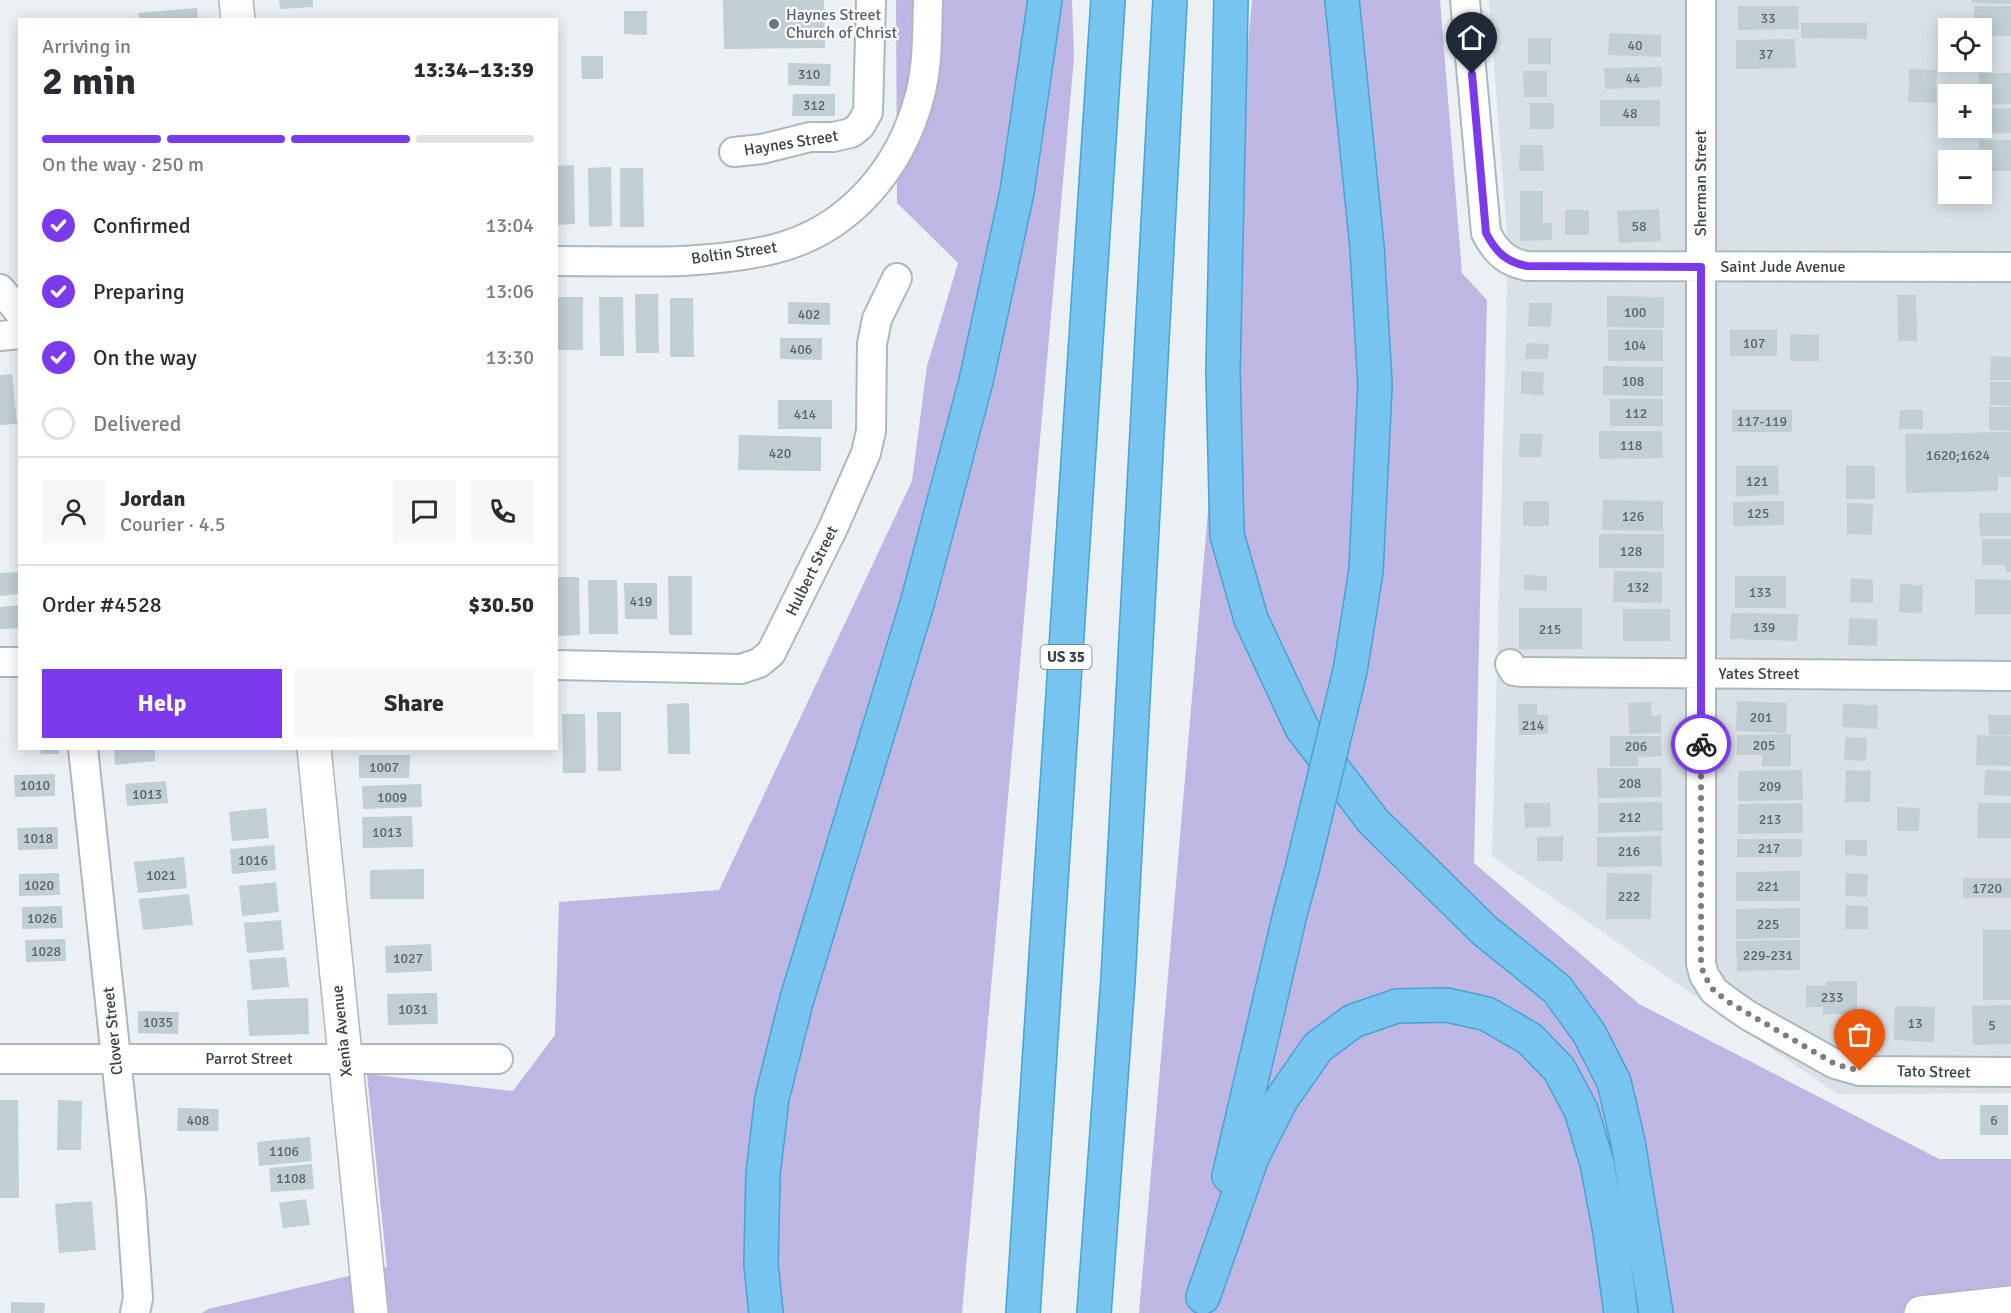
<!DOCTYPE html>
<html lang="en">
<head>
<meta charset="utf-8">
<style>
  body { margin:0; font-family:Signika,sans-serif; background:#f7f7f7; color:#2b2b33; height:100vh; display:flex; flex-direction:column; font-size:22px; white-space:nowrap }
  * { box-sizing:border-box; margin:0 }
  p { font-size:20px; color:#7c7c81 }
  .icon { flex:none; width:33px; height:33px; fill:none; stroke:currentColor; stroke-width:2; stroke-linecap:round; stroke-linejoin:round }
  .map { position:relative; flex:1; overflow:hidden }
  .side { position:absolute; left:18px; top:18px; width:540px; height:732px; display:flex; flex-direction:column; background:#fff; border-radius:0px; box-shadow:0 3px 15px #0003 }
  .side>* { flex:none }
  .controls { position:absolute; left:1938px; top:18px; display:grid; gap:12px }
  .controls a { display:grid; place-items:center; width:54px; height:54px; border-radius:0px; background:#fff; box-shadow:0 3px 15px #0003; font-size:30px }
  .pin { position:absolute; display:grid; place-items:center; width:51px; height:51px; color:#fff; margin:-62px -26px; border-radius:50% 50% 50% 0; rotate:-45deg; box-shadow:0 0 6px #0007 }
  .pin .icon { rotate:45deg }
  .courier { position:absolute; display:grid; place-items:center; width:60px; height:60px; margin:-30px; border:4px solid #7c3aed; border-radius:50%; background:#fff; color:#222; box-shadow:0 2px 8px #0007 }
  .head em { font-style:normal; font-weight:700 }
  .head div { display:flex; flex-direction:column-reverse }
  .head { display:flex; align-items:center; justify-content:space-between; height:102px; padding:0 24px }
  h1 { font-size:39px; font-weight:700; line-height:45px }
  .bar { display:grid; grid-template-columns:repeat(4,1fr); gap:9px 6px; align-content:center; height:72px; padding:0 24px }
  .bar i { height:8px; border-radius:4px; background:#e1e1e2 }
  .bar .selected { background:#7c3aed }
  .bar p { grid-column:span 4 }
  .line { display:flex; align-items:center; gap:15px; padding:0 24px; border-top:2px solid #e1e1e2 }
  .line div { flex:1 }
  .round { display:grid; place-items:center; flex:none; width:63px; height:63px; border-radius:0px; background:#f7f7f7 }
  ol { padding:0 24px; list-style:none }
  li { display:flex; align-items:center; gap:18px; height:66px }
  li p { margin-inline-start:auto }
  li .icon { padding:6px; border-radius:50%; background:#7c3aed; color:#fff; stroke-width:4 }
  li:last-child { color:#7c7c81 }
  li i { width:33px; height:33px; border:3px solid #e1e1e2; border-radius:50% }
  .button { display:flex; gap:12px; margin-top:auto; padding:12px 24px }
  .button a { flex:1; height:69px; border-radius:0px; background:#7c3aed; color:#fff; font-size:24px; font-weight:700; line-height:69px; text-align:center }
  .button a+a { background:#f7f7f7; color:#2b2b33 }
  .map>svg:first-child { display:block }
  .residential { fill:#d9e1e7; fill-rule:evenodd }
  .green { fill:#beb7e3 }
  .building { fill:#c1ced4 }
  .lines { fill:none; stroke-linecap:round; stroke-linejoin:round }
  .minor-casing { stroke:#adb8be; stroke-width:32 }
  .tertiary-casing { stroke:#adb8be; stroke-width:36 }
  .motorway-casing { stroke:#49a2cf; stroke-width:36 }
  .minor { stroke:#fff; stroke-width:28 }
  .tertiary { stroke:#fff; stroke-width:33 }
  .motorway { stroke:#78c4f0; stroke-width:33 }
  .motorway-bridge-casing { stroke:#49a2cf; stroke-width:36; stroke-linecap:butt }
  .motorway-bridge { stroke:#78c4f0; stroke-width:33 }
  .done { stroke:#777f83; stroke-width:6; stroke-dasharray:0 10.8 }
  .route { stroke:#7c3aed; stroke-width:8 }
  .worship-dot { fill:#6b7280; stroke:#fff; stroke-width:2 }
  .labels { text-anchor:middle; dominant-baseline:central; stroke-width:4.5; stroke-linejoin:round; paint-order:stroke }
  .number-label { font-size:14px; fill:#5b656a }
  .shield { fill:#fff; stroke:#747b7e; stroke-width:1.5 }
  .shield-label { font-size:15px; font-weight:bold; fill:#394247 }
  .worship-label { font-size:16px; fill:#5b616d; stroke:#fff; text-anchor:start }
  .street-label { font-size:16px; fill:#394247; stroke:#fff }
</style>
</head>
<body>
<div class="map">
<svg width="2011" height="1313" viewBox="0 0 2011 1313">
  <rect width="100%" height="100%" fill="#eaf0f3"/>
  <path class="residential" d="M1489,0H2011V1093L1837,1094L1492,856L1508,246ZM1948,28H1982V62H1948ZM1948,94H1982V128H1948ZM1948,160H1982V194H1948Z"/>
  <path class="green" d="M896,0H1072L1074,58L962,1313H202L208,1309L387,1267L367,1074L513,1091L555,1035L559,902L719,890L912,481L927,366L958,263L897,203Z
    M1252,0H1440L1462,273L1487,300L1474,863L1639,1004L1939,1159H2011V1313H1139Z"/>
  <path class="building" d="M279,0H313V7L280,9Z
    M723,0H824L825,48L724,49Z
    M1972,0H2011V4L1972,3Z
    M1738,6H1798L1799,29L1738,30Z
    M1974,6H2011V36L1982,35V28H1974Z
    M197,8L198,20H139L138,13Z
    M624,11H647V35L624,34Z
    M1801,23H1867V39L1801,38Z
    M1609,33L1661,35V57L1608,55Z
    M1528,38H1551V64H1528Z
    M1795,39L1796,68L1736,69V40Z
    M581,56H603V79H582Z
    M788,63L831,64L830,86L788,85Z
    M1662,67V87L1605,89L1604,68Z
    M1909,69L1937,70L1936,103L1908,102Z
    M1523,71H1547V97H1524Z
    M1979,73H2011V104L1982,105V94H1979Z
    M793,94H835V116H792Z
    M1600,100H1660V126H1600Z
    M1530,103H1554V129H1530Z
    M2011,108V133L1979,134V128H1982V109Z
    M1979,140H2011V171H1982V160H1979Z
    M1520,145H1543L1544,171H1519Z
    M574,165L575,224L556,225V166Z
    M611,167L612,226L589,227L588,168Z
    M620,168H643L644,227H620Z
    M1520,191H1543V223H1552V240L1520,241Z
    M1659,209L1661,241L1619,243L1617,211Z
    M1565,210H1589V235H1565Z
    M635,294H658L659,353H636Z
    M1897,295H1916L1917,341H1898Z
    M1607,296L1664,297V328L1607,327Z
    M556,297H583V350H556Z
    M599,297H623L624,356H600Z
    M670,298H693L694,357H670Z
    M788,302L830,303V325L788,324Z
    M1529,303H1552L1551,327L1528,326Z
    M1608,330H1663V361H1608Z
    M1730,330H1777V356H1730Z
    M1790,334L1819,335V361H1790Z
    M780,338H822V360L780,359Z
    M1526,343L1549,344L1548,359H1525Z
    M1991,356L2011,357V380H1990Z
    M1603,366L1663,367V396L1603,395Z
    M1521,371L1544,372L1543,395L1521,394Z
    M12,374L17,424L0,425V375Z
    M1990,382H2011V406L1990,405Z
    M1610,399H1663V426H1610Z
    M778,400H832V429H778Z
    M1989,407H2011V431L1989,430Z
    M1732,410H1792V432H1732Z
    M1900,410H1923V429H1899Z
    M1599,431H1662L1663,458L1599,459Z
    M2011,432V477H1998V491L1906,493L1905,434Z
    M1520,434H1543L1541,457H1519Z
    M739,435L821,437V471L738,470Z
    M1736,466H1778L1779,495L1736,496Z
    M1846,466H1875V499H1846Z
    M1603,500L1663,501V531L1602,530Z
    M1523,501H1549V526H1523Z
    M1784,501V525L1733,526V502Z
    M1847,503L1873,504L1872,535L1847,534Z
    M1979,513H2011V536H1980Z
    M1599,534H1664V568H1599Z
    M1982,539H2011V572H2006L2005,565H1982Z
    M1614,571L1662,572V603L1613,602Z
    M20,572V594L0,596V573Z
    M1524,575L1547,576V591L1524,590Z
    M668,576H692V635H669Z
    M1735,576H1786V608H1735Z
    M556,577H579L580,635L556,636Z
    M1851,578L1873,580V603L1850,602Z
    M1975,579L2011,580V614H1975Z
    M588,580H617L618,634H589Z
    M624,583H657V619H625Z
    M1900,584L1923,585L1922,613L1899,612Z
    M20,605V628L0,629V607Z
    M1519,608H1582V649H1519Z
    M1623,609H1670V641H1623Z
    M1731,613L1798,614L1797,641L1730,639Z
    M1849,618L1878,619L1877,646L1848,645Z
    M1737,701L1787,703L1786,733L1736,731Z
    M1651,702L1652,716L1661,715V733L1629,734L1628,703Z
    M689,703L690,754H668L667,704Z
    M1518,704H1537V715H1548V734L1519,735Z
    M1843,704L1878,705L1877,729L1842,727Z
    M597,712H621V771H598Z
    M562,714H585L586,773H563Z
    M1988,715H2011V735H1989Z
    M1791,734V766H1762V755H1737V735Z
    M1977,735L2011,736V766L1976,765Z
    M1610,736H1661L1662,756L1638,757V766H1610Z
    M1845,737L1867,738L1866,761L1844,760Z
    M40,748H59V754H41Z
    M114,748H155V761L115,765Z
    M359,755H410L409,778H359Z
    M1597,768H1661L1662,797L1598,798Z
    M1802,770L1803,800L1738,801V771Z
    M1846,770L1871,771L1870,802H1845Z
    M1985,770L2011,771V796L1984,795Z
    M55,774V796L15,797L14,775Z
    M166,781L168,803L127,806L125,784Z
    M421,784L422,807L363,809L362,786Z
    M1662,802L1663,831L1598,833V803Z
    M1524,803H1550L1551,827L1525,828Z
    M1802,803L1803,833L1738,834V804Z
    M1978,803H2011V838H1977Z
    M1897,807L1920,808L1919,831H1897Z
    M266,808L269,838L232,841L229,812Z
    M412,816L413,847L363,848L362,817Z
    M58,827V849L18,850L17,828Z
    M1563,836V861H1537V837Z
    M1661,836L1662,866L1597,867V837Z
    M1737,839H1802V857H1737Z
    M1845,840H1867V856L1845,855Z
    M274,845L276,870L232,874L230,849Z
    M184,857L187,888L138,893L134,862Z
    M424,869V899H370V870Z
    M1800,871V901H1736V872Z
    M59,873L60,895L19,896V874Z
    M1607,873L1652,874L1651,919H1606Z
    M1846,873L1868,874L1867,897L1845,896Z
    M1963,878H2011V898H1963Z
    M276,882L279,912L242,916L239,886Z
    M189,894L193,925L143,930L139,899Z
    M1846,905L1868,906V929H1845Z
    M62,906L63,928L22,929V907Z
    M1800,908V938L1736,939V909Z
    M281,920L284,950L247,953L244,923Z
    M1983,930H2011V1000H1983Z
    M65,939L66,961L26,962L25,940Z
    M1800,940V970L1737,971L1736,941Z
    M431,944L432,971L386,973L385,946Z
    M286,957L289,987L252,990L249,960Z
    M1826,981H1857V1014H1823V1007H1806V986H1826Z
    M437,993L438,1024L388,1025L387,994Z
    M308,998L309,1034L249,1036L247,1000Z
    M2011,1005V1044L1973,1045L1972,1006Z
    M1895,1006L1935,1007L1934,1042L1894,1040Z
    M138,1011L179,1012L178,1034L138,1033Z
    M0,1100H18L19,1198H0Z
    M58,1100L82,1101L81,1150H57Z
    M1980,1105H2008V1135H1980Z
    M178,1108L219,1109L218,1131H177Z
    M310,1137L312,1161L259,1166L257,1142Z
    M312,1164L314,1189L271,1192L269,1168Z
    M306,1199L310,1225L283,1228L279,1203Z
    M92,1201L96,1250L59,1253L55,1204Z
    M11,1302L45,1303L44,1313H11Z"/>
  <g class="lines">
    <defs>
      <path id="minor" d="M1465,0L1486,233C1496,252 1506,262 1527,266L2011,267
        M1701,0V964L1704,975L1714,991L1730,1003L1749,1016L1835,1064L1860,1071L2011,1072
        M734,152L762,149L810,137H833L851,133L860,126L868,112L871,0
        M556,261C628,261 704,266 774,249C850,230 901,168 920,95C928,64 927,32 928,0
        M0,289L20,313
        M0,336L20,334
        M0,662H20
        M1510,664L1514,671L1521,672L2011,676
        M556,665L741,669L759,663L771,653L834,526L866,453L871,431L872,344L877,319L897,278
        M83,748L131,1199L138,1298L135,1313
        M0,1059H498"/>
      <path id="tertiary" d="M236,0L238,20
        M314,748L371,1313
        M1921,1313L2011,1303"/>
      <path id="motorway" d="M1231,0L1223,371L1227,535L1251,619L1302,728L1373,821L1484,930L1557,989L1589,1033L1614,1082L1628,1142L1656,1313
        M1342,0L1367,247L1375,385L1366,571L1350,671
        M1229,1176L1290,914L1303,866
        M1203,1297L1252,1157L1281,1100L1318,1047L1353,1021L1397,1006L1447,1005L1487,1014L1530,1039L1559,1069L1581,1110L1597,1163L1610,1232L1621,1313
        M766,1313L761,1264L763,1174L772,1098L796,1002L917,604L976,381L1017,192L1045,0
        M1023,1313L1108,0
        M1094,1313L1118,980L1170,0"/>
    </defs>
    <use href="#minor" class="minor-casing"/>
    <use href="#tertiary" class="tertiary-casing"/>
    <use href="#motorway" class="motorway-casing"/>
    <use href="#minor" class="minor"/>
    <use href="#tertiary" class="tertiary"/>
    <use href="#motorway" class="motorway"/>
    <defs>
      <path id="motorway-bridge" d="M1303,866L1350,671"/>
    </defs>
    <use href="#motorway-bridge" class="motorway-bridge-casing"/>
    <use href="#motorway-bridge" class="motorway-bridge"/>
  </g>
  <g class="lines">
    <path class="done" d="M1701,744V964L1704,975L1714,991L1730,1003L1835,1064L1860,1071"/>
    <path class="route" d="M1472,74L1486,233C1496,252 1506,262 1527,266L1701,267V744"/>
  </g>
  <circle class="worship-dot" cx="774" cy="24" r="6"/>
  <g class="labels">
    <g class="number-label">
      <text x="1768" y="18">33</text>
      <text x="1635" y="45">40</text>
      <text x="1766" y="54">37</text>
      <text x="809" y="74">310</text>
      <text x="1633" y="78">44</text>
      <text x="814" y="105">312</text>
      <text x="1630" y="113">48</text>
      <text x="1639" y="226">58</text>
      <text x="1635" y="312">100</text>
      <text x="809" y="314">402</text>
      <text x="1754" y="343">107</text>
      <text x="1635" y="345">104</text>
      <text x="801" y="349">406</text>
      <text x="1633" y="381">108</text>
      <text x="1636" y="413">112</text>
      <text x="805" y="414">414</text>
      <text x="1762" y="421">117-119</text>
      <text x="1631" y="445">118</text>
      <text x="780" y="453">420</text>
      <text x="1958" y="455">1620;1624</text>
      <text x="1757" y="481">121</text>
      <text x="1758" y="513">125</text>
      <text x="1633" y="516">126</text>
      <text x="1631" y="551">128</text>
      <text x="1638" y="587">132</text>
      <text x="1760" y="592">133</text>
      <text x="641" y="601">419</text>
      <text x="1764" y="627">139</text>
      <text x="1550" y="629">215</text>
      <text x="1761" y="717">201</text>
      <text x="1533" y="725">214</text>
      <text x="1764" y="745">205</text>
      <text x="1636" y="746">206</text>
      <text x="384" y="767">1007</text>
      <text x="1630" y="783">208</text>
      <text x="35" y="785">1010</text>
      <text x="1770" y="786">209</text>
      <text x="147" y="794">1013</text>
      <text x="392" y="797">1009</text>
      <text x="1630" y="817">212</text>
      <text x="1770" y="819">213</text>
      <text x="387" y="832">1013</text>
      <text x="38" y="838">1018</text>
      <text x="1769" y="848">217</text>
      <text x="1629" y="851">216</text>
      <text x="253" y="860">1016</text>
      <text x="161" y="875">1021</text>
      <text x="39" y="885">1020</text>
      <text x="1768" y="886">221</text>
      <text x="1987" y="888">1720</text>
      <text x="1629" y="896">222</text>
      <text x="42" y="918">1026</text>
      <text x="1768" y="924">225</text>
      <text x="46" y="951">1028</text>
      <text x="1768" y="955">229-231</text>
      <text x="408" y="958">1027</text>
      <text x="1832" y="997">233</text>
      <text x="413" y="1009">1031</text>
      <text x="158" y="1022">1035</text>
      <text x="1915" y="1023">13</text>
      <text x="1992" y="1025">5</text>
      <text x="198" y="1120">408</text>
      <text x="1994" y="1120">6</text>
      <text x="284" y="1151">1106</text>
      <text x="291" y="1178">1108</text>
    </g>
    <rect class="shield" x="1040.5" y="645" width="51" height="24" rx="4.5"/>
    <g class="shield-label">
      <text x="1066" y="657">US 35</text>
    </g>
    <g class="worship-label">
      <text x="786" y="15">Haynes Street<tspan x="786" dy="18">Church of Christ</tspan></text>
    </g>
    <g class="street-label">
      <text transform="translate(791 143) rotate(-9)">Haynes Street</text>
      <text transform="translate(1701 183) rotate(-90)">Sherman Street</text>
      <text transform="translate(734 253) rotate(-8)">Boltin Street</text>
      <text x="1783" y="267">Saint Jude Avenue</text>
      <text transform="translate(812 571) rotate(-64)">Hulbert Street</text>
      <text x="1759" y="674">Yates Street</text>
      <text transform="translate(113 1031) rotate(-96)">Clover Street</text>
      <text transform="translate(342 1031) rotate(-96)">Xenia Avenue</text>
      <text x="249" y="1059">Parrot Street</text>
      <text transform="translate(1934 1072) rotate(1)">Tato Street</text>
    </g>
  </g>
</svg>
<div class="controls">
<a><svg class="icon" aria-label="locate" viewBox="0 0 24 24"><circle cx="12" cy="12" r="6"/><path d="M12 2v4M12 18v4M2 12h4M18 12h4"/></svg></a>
<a>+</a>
<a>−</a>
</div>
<div class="pin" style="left:1860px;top:1071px;background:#ea580c"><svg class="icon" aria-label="bag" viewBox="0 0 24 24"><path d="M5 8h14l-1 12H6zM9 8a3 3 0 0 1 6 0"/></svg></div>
<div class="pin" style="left:1472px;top:74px;background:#1f2937"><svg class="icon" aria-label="home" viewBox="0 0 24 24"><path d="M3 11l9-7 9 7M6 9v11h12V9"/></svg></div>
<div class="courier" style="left:1701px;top:744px"><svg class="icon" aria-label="bike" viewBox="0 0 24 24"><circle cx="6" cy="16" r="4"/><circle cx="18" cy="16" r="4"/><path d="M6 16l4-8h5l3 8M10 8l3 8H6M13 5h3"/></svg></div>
<section class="side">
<div class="head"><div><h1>2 min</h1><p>Arriving in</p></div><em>13:34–13:39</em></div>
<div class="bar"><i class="selected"></i><i class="selected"></i><i class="selected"></i><i></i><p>On the way · 250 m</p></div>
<ol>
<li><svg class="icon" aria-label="check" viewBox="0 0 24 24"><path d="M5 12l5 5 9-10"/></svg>Confirmed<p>13:04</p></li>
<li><svg class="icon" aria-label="check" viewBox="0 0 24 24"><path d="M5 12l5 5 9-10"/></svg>Preparing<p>13:06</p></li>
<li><svg class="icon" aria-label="check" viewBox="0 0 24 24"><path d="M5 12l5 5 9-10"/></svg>On the way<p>13:30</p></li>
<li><i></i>Delivered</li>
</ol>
<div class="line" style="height:108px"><a class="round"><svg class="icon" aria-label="person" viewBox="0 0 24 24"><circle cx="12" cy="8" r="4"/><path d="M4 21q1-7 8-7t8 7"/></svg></a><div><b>Jordan</b><p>Courier · 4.5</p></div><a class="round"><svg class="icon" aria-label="chat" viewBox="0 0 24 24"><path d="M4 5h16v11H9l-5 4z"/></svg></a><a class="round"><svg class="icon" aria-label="phone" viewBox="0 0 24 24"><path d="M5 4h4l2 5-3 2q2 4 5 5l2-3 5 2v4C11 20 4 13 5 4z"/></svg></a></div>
<div class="line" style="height:78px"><div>Order #4528</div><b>$30.50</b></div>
<div class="button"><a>Help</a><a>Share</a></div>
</section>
</div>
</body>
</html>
